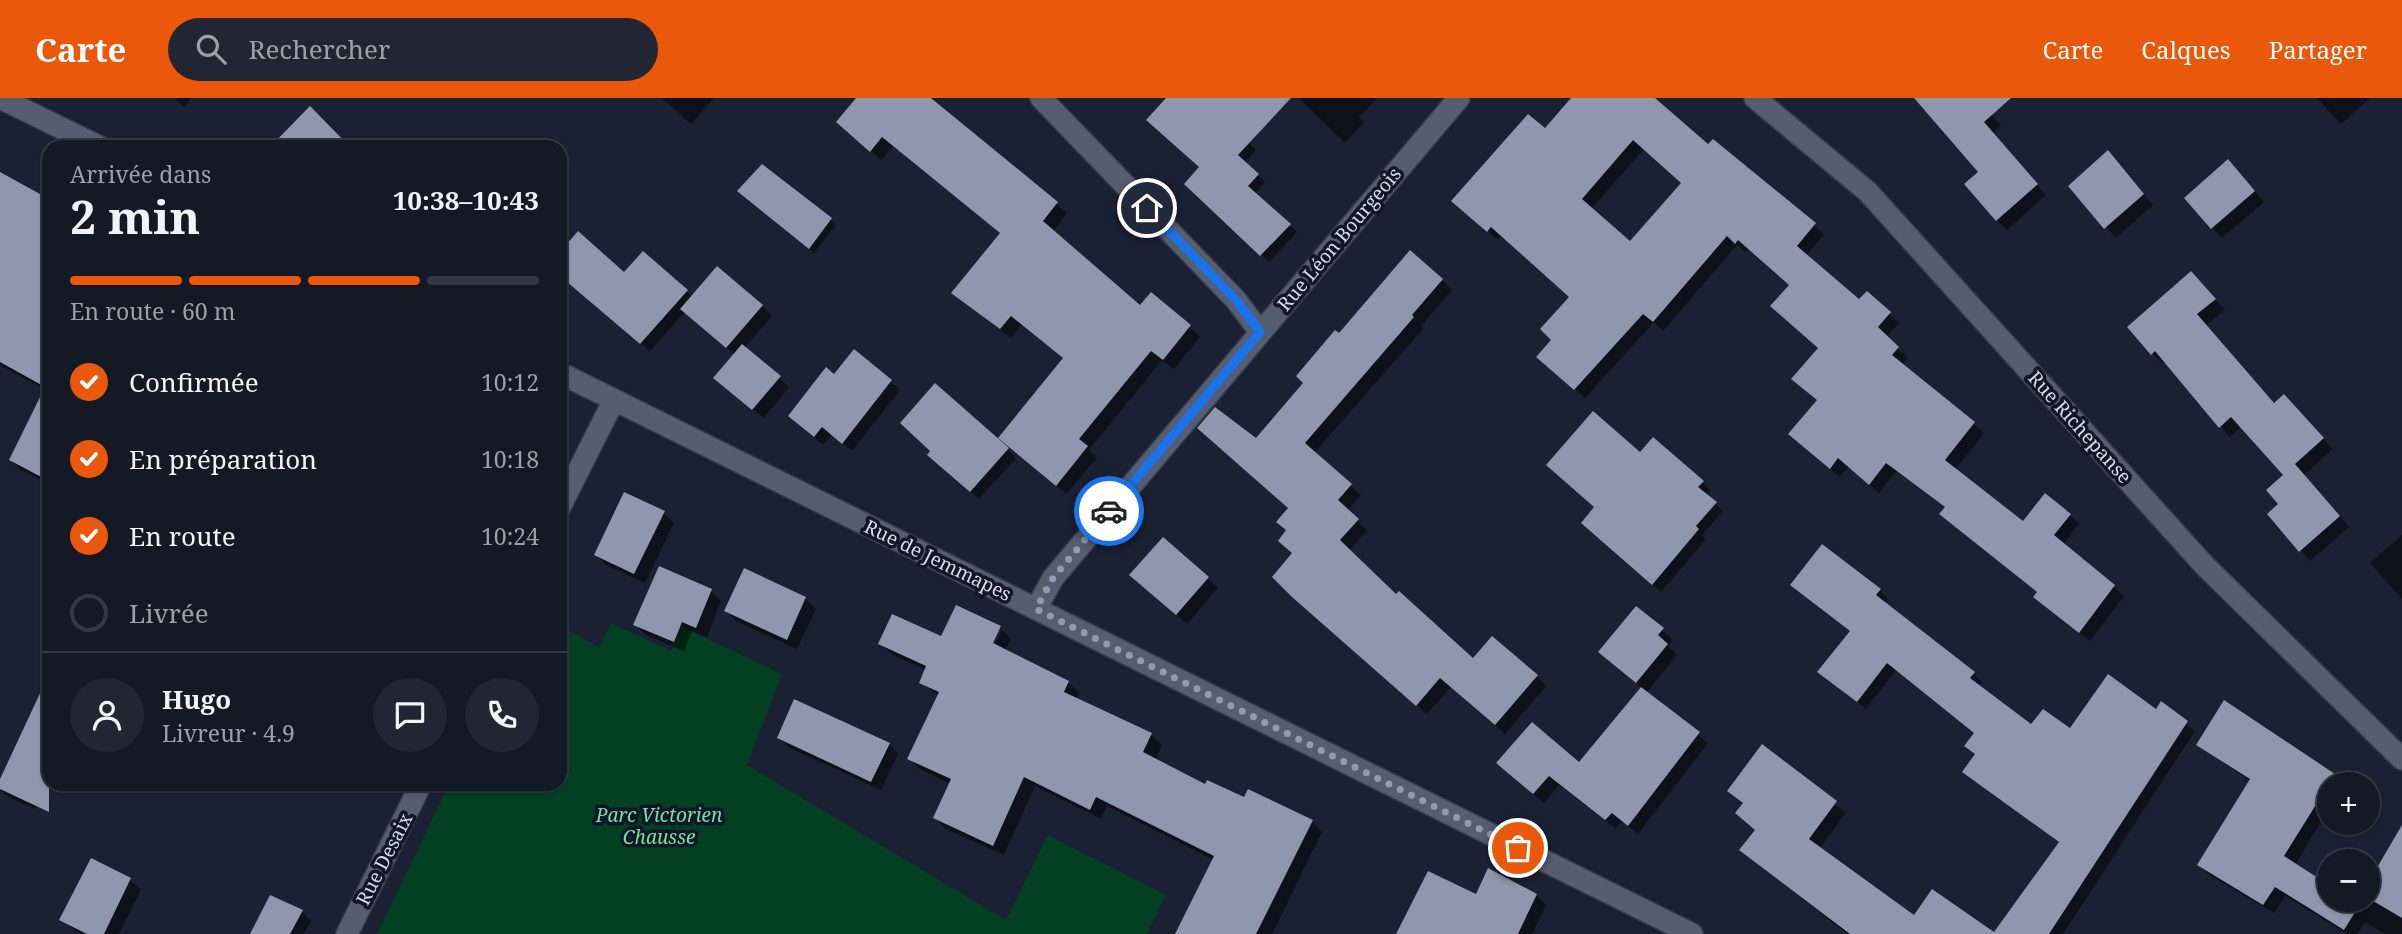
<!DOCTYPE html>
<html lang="fr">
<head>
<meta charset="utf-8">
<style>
  body { margin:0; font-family:"Noto Serif",serif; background:#212632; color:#f1f3f6; height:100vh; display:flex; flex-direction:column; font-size:26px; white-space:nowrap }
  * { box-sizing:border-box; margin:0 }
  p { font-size:23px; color:#9da0a7 }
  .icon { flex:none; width:38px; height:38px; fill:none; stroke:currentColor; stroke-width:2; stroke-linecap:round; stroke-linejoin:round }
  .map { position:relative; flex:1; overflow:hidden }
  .side { position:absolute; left:42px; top:42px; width:525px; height:651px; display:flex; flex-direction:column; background:#141926; border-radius:21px; box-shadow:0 2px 5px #0004,0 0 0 2px #333843 }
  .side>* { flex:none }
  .buttons { position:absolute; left:2317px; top:674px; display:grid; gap:14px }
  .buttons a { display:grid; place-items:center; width:63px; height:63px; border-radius:50%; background:#141926; box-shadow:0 2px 5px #0004,0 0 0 2px #333843; font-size:35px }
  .pin { position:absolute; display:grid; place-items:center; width:60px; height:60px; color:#fff; margin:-30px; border:4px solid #fff; border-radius:50%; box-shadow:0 2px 7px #0007 }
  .courier { position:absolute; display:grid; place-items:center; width:70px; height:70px; margin:-35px; border:5px solid #1a73e8; border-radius:50%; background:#fff; color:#222; box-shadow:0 2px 9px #0007 }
  .headline em { font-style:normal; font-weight:700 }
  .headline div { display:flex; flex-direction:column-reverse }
  .headline { display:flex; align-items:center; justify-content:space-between; height:119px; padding:0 28px }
  h1 { font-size:46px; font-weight:700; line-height:52px }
  .bar { display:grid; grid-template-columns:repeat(4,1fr); gap:10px 7px; align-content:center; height:84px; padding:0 28px }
  .bar i { height:9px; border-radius:5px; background:#333843 }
  .bar .current { background:#ea580c }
  .bar p { grid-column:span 4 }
  .line { display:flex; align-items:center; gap:18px; padding:0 28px; border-top:2px solid #333843 }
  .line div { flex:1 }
  .round { display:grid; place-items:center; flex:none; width:74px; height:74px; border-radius:37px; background:#212632 }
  ol { padding:0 28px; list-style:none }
  li { display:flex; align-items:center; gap:21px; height:77px }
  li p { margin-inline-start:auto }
  li .icon { padding:7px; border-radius:50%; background:#ea580c; color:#fff; stroke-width:4 }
  li:last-child { color:#9da0a7 }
  li i { width:38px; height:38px; border:4px solid #333843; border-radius:50% }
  header { display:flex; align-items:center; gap:42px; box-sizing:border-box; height:98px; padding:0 35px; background:#ea580c; color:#fff }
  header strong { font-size:33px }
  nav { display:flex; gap:38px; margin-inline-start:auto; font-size:24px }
  .search { width:490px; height:63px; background:#212632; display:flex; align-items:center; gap:18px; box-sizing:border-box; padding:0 24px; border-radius:38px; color:#9da0a7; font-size:26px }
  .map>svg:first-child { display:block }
  .green { fill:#034022 }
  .shadow { fill:#0007; fill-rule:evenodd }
  .building { fill:#8e97ad; fill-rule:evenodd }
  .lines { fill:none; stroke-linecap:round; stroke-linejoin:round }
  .street-casing { stroke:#373c4a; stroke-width:24 }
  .street { stroke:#555d71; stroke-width:21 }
  .done { stroke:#949aa8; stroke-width:7; stroke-dasharray:0 12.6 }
  .route { stroke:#1a73e8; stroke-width:9 }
  .labels { text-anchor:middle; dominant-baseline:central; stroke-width:7; stroke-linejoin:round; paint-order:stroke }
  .street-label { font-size:19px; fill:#d6dbe7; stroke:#111728 }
  .park-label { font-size:19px; font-style:italic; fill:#79e2a3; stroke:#111728 }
</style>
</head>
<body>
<header>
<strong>Carte</strong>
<div class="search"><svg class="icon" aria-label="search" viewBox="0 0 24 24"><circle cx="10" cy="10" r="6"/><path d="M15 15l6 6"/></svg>Rechercher</div>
<nav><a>Carte</a><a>Calques</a><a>Partager</a></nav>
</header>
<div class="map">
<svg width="2402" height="836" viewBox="0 0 2402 836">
  <rect width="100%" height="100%" fill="#1a2132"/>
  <path class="green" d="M611,525L671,553L680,528L782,576L747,667L1006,822L1048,737L1166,797L1147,836H377L449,686H560V528L599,549Z"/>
  <path class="shadow" d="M175,0H192L184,9Z
    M662,0H714L691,26Z
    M858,0H932L1067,115L1053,134L1140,209L1151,196L1200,239L1174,271L1162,262L1089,352L1097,360L1066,396L1009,349L1007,351L1016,360L979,401L937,365L1005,350L1064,261L1022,226L1011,240L954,195L1002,136L893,48L881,62L848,34Z
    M1168,0H1201L1256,52L1244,65L1265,84L1255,96L1297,134L1269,164L1186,86L1201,69Z
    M1299,0H1377L1359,19L1364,24L1345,45Z
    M1574,0H1652L1708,49L1713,44L1824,136L1806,158L1860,204L1889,216L1899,225L1886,240L1908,260L1902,267L1984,335L1955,372L2023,426L2070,417L2079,426L2063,447L2124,498L2090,543L2045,508L2035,499L2038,495L1946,410L1896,373L1879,395L1849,368L1840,379L1800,345L1818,303L1820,250L1791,187L1749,150L1746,154L1737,147L1663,233L1654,224L1585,300L1548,268L1553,243L1571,200L1502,137L1498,142L1463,112L1545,32ZM1644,51L1683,85L1630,146L1591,111Z
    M1920,0H1977L2001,28L1993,35L2046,97L2007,132L1997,122L1980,74Z
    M2317,0H2370L2341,26Z
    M2108,54L2153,107L2116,140L2071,89Z
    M762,68L836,127L814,155L744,98Z
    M2238,74L2264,104L2222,140L2212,130Z
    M0,76L49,103V294L0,267Z
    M560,141L624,177L643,155L692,199L762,208L772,218L744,250L789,289L764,320L726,290L735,257L685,214L650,253L560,177Z
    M1442,182L1452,192L1421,228L1423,231L1314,355L1361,397L1347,413L1367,432L1349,453L1396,498L1473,562L1536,578L1546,588L1505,636L1451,589L1427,616L1285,489L1294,455L1288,433L1290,411L1256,343L1305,285L1339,237Z
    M2201,185L2225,212L2206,227L2275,307L2294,308L2333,351L2304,377L2349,429L2310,463L2269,416L2280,406L2285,377L2242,328L2230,339L2165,263L2162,265L2152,255Z
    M854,253L900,292L852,353L832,337L823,347L799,327Z
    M49,325V386L21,372L11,362Z
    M1703,384L1710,392L1706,397L1723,413L1702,437L1706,441L1661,494L1591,433Z
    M664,415L674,425L645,485L606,467L596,457Z
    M2402,437V501L2370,465Z
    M1823,448L1880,492L1888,501L1884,506L1973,575L1982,584L1979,588L2032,629L2070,632L2156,613L2161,606L2195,633L2063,836H1994L2061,746L1964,673L1976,657L1967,648L1976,635L1896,572L1866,611L1828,582L1852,534L1792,487Z
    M1208,480L1218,490L1187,526L1142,487Z
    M711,493L721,503L707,539L692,533L684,553L646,537L635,526Z
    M805,500L816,511L797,551L736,523L726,513Z
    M957,509L1000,530L1011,541L1005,553L1068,584L1079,595L1076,602L1151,637L1162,647L1155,662L1206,688L1312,723L1322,734L1272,836H1177L1214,762L1107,708L1101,721L1035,688L1004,757L946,731L935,720L951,686L920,671L909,660L939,598L921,584L926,572L891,556L880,545L942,541ZM998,532H1002L991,554L988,553Z
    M1636,510L1673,542L1668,548L1677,557L1646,595L1708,645L1638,736L1622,723L1616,731L1559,687L1544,705L1508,675L1580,666L1642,590L1600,554Z
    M49,624V684L35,711L7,698L0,691V685Z
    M779,640L889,646L898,656L881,692L788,649Z
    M2198,647L2334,677L2342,686H2329V711L2295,767L2329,789V802H2349L2357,807L2360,802H2368V789L2386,758L2402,766V836H2385L2365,824L2357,836H2347L2285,798L2274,815L2209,777L2200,767L2251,684Z
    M1762,649L1846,715L1819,751L1897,836H1847L1742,752L1757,733L1744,707L1729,693Z
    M92,762L130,782L141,792L119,836H80L61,821Z
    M1536,797L1546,807L1532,836H1398L1477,798Z
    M302,814L311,823L304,836H252Z"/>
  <path class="building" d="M856,0H931L1058,104L1043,123L1140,207L1151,194L1191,227L1163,262L1151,253L1079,341L1088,348L1056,388L998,340L1063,260L1011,218L1000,231L951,195L1000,135L882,39L870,54L836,24Z
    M1166,0H1291L1238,57L1259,76L1248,88L1291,126L1260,158L1184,86L1199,69L1146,22Z
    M1571,0H1655L1708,46L1713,41L1816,125L1797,148L1859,201L1867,193L1891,214L1878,229L1899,249L1892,257L1975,324L1945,362L2023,423L2045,395L2071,416L2054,437L2115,487L2079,535L2033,499L2037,494L1939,416L1945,409L1886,365L1869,387L1838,360L1830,371L1788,336L1817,302L1791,281L1818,250L1770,208L1789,187L1738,142L1735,146L1727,138L1653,224L1643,216L1574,292L1536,259L1551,242L1540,231L1569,199L1491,129L1487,134L1451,103L1528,16L1545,30ZM1633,42L1681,85L1630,143L1582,101Z
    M1914,0H2011L1984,24L2038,86L1996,123L1964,86L1978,74Z
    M310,8L350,49H270Z
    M2108,52L2144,96L2104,131L2068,88Z
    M2228,61L2255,93L2211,131L2184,100Z
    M762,66L832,120L809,151L737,93Z
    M0,74L49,101V383L9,362L45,289L0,264Z
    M578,133L624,174L643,153L688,192L640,246L560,178V154Z
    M1410,152L1443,181L1412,217L1414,219L1305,345L1352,386L1338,402L1359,421L1340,442L1396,496L1399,493L1473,560L1492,538L1538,577L1495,627L1440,580L1416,608L1292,499L1272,479L1292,455L1278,443L1286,432L1276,424L1288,410L1197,330L1215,309L1256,340L1303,285L1296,278L1335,232L1339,235Z
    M717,168L763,207L726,250L680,211Z
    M2191,173L2216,201L2197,216L2274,305L2284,296L2324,340L2295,366L2340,418L2299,454L2267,416L2278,406L2266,392L2283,377L2231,319L2219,330L2155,253L2151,257L2127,229Z
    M742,246L781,278L752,312L713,280Z
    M854,251L892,282L842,346L822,329L814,339L788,318L826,269L834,276Z
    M935,285L1009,350L970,394L927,357L930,353L900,325Z
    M1593,313L1640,354L1653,339L1704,383L1698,389L1717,404L1696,428L1699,431L1652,487L1581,425L1594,409L1546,367Z
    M624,394L665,413L634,476L594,457Z
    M1163,439L1209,479L1176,517L1129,477Z
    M1822,446L1881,491L1876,497L1975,574L1970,580L2031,626L2043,611L2070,630L2108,576L2156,611L2161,603L2188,623L2049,836H1850L1739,752L1755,732L1735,715L1743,705L1727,693L1762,646L1837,703L1809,741L1914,817L1932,791L1994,834L2059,744L1962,674L1975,656L1964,648L1974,635L1887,565L1857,604L1817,574L1850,533L1790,487Z
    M659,468L712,491L696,530L682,524L674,544L633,527Z
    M744,470L806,499L787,542L724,513Z
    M956,507L1001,528L993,545L1069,583L1064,594L1152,635L1143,654L1205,686L1207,682L1244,699L1248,691L1313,722L1256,836H1175L1214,758L1096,699L1090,712L1024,679L993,748L933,720L951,681L907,661L939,594L919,585L926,568L878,546L892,516L941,538Z
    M1636,508L1664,530L1658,537L1668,546L1636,585L1598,554Z
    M49,576V714L0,691V681Z
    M1641,589L1700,634L1628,728L1612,715L1605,722L1549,678L1533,696L1496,665L1532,624L1579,664Z
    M794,601L890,645L871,684L777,640Z
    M2224,602L2335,676L2284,758L2329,787V802H2353L2360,806L2344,832L2275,789L2263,807L2197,767L2250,681L2196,647Z
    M2402,727V820L2368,800V785Z
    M91,760L131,780L104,836H87L59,822Z
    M1488,770L1537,796L1518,836H1396L1428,773L1476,796Z
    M270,797L303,812L290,836H250Z"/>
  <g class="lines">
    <defs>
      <path id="street" d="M0,0L100,49
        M1041,0L1236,202L1260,234
        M1755,0L1868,94L2205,468L2402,661
        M560,275L1692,836
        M560,409L614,302
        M1036,511L1053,480L1459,0
        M347,836L421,686"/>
    </defs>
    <use href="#street" class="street-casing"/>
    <use href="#street" class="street"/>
  </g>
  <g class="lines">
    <path class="done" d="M1109,413L1053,480L1036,511L1518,750"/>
    <path class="route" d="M1109,413L1260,234L1236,202L1147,110"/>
  </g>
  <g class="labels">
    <g class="street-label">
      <text transform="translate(1339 141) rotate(-50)">Rue Léon Bourgeois</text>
      <text transform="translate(2080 329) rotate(48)">Rue Richepanse</text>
      <text transform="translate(938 462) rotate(26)">Rue de Jemmapes</text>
      <text transform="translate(384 761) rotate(-63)">Rue Desaix</text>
    </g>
    <g class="park-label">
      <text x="659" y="717">Parc Victorien<tspan x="659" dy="22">Chausse</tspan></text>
    </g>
  </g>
</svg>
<div class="buttons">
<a>+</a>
<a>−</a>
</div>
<div class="pin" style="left:1518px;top:750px;background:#ea580c"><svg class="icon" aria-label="bag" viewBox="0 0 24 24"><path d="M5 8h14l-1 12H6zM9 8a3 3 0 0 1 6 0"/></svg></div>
<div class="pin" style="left:1147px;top:110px;background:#1f2937"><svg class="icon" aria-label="home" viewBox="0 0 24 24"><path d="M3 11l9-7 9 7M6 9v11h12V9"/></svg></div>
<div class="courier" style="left:1109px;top:413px"><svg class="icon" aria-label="car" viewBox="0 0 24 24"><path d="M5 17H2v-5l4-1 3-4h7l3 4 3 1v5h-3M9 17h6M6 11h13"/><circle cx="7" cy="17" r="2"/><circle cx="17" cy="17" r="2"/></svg></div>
<section class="side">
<div class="headline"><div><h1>2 min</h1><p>Arrivée dans</p></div><em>10:38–10:43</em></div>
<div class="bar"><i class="current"></i><i class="current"></i><i class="current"></i><i></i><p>En route · 60 m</p></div>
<ol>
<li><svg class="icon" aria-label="check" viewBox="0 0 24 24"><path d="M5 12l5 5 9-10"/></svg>Confirmée<p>10:12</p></li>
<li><svg class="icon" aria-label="check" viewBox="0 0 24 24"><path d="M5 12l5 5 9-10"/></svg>En préparation<p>10:18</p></li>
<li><svg class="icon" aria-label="check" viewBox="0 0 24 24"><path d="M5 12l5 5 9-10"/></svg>En route<p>10:24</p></li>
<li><i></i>Livrée</li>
</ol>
<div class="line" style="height:126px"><a class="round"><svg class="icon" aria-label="person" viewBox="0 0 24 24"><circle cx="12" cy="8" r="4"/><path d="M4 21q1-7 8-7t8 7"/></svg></a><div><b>Hugo</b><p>Livreur · 4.9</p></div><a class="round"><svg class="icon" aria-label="chat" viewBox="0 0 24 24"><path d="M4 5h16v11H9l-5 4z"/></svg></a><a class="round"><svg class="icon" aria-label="phone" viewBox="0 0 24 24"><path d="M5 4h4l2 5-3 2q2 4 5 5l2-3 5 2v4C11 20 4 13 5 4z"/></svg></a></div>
</section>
</div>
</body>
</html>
